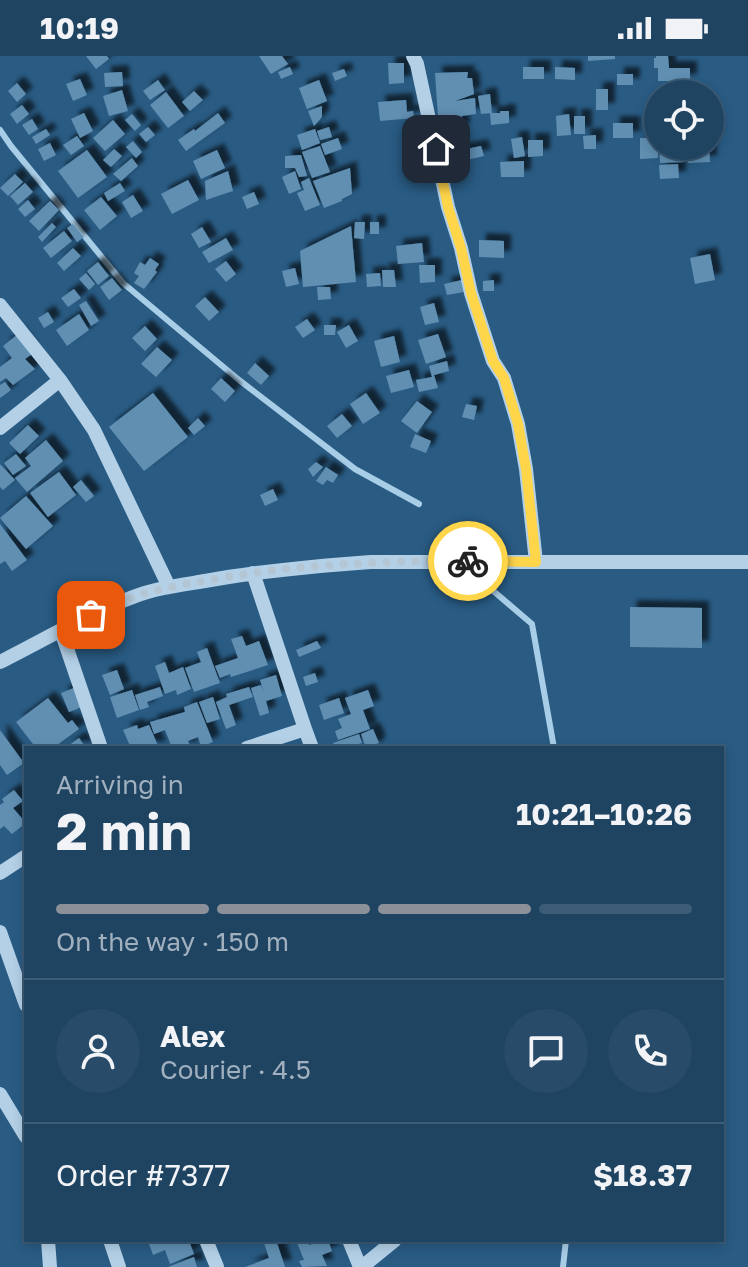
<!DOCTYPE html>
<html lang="en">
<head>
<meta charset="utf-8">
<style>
  body { margin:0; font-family:"Golos Text",sans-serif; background:#274b68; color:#f1f3f6; height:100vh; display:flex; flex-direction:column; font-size:30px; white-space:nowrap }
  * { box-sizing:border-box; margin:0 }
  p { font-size:26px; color:#a1b0be }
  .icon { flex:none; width:44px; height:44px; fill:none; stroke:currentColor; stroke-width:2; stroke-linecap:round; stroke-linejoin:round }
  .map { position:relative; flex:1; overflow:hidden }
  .drawer { position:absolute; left:24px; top:690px; width:700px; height:496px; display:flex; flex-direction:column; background:#1f4462; border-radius:0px; box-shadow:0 4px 12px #0003,0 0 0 2px #3c5c77 }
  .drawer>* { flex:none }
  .fabs { position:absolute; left:644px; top:24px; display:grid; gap:16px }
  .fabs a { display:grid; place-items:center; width:80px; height:80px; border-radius:50%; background:#1f4462; box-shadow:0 4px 12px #0003,0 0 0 2px #3c5c77; font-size:40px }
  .pin { position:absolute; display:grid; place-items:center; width:68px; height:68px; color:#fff; margin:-34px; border-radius:16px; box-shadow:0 4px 12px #0006 }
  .courier { position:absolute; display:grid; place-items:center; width:80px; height:80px; margin:-40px; border:6px solid #ffd54a; border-radius:50%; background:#fff; color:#222; box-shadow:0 2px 10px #0007 }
  .summary em { font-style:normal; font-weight:700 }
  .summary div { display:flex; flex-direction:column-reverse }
  .summary { display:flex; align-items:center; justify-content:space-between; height:136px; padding:0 32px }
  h1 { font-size:52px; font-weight:700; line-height:60px }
  .bar { display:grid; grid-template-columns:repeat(4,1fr); gap:12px 8px; align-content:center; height:96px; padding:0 32px }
  .bar i { height:10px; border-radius:6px; background:#3c5c77 }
  .bar .active { background:#8c9099 }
  .bar p { grid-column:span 4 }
  .line { display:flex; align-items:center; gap:20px; padding:0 32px; border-top:2px solid #3c5c77 }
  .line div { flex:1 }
  .round { display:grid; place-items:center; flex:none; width:84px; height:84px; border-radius:42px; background:#274b68 }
  .status { display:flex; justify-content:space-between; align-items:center; height:56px; padding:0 40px; background:#1f4462; direction:ltr }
  .status svg { height:22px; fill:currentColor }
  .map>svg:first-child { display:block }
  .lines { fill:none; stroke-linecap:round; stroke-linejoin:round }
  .stream { stroke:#a8cde7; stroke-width:6 }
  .building { fill:#618fb2; filter:url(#shadow) }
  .minor { stroke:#b3d0e7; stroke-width:14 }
  .done { stroke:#b4c6d4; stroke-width:8; stroke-dasharray:0 14.4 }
  .route { stroke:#ffd54a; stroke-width:10 }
</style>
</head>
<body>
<div class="status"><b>10:19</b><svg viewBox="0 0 49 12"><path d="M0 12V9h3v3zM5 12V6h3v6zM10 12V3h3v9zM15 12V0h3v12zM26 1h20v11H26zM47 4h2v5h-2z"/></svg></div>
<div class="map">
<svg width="748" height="1211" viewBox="0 0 748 1211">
  <defs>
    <filter id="shadow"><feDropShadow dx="7" dy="-7" stdDeviation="2" flood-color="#0009"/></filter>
  </defs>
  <rect width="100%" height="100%" fill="#295b83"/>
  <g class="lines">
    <path class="stream" d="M0,74L11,90L123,227L239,324L355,413L419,448
      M484,527L532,568L554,692
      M563,1211L566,1184"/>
  </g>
  <path class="building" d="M86,0H107L109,3L96,13Z
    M259,0H282L288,8L271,18Z
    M588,0H615V3L588,5Z
    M656,0H668L669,12H690V25H658V12H654V2H656Z
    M388,7H404V27L389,28Z
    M290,11L293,18L281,23L278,16Z
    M523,11H544V23H523Z
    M555,11L575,12V24L555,23Z
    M344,13L347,20L335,25L332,17Z
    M122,16L123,30L105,31L104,17Z
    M468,16L467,22H472L474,38L455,45L475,42L476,58L462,60L463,74L450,76L449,60L438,61L435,17Z
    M617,18H633V29H617Z
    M80,23L87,39L73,45L66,28Z
    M158,24L165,34L150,44L143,35Z
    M319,24L327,45L307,53L299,32Z
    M17,27L26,38L17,46L8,35Z
    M596,33H608V54H596Z
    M122,34L128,55L109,60L103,40Z
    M194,35L203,44L190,55L182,46Z
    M166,36L184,60L168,72L150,49Z
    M490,38L492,57L481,58L478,40Z
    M406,44L407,56L413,55L414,62L380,65L378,46Z
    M22,49L29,58L17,68L10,58Z
    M322,50V61L314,70L308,55Z
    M500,55H509V67L491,69L490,57H500Z
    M84,57L93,75L80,82L71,63Z
    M218,57L225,67L186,95L178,84L194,73L195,75Z
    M132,58L141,69L135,75L125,64Z
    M569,58L571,79L557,80L556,60Z
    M574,60H585V78H574Z
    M32,63L38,73L29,79L22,69Z
    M113,64L125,78L105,95L93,82Z
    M613,67H633V82H613Z
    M148,71L155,79L146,86L139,78Z
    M329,71L332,81L320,84L317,75Z
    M46,73L50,79L36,88L32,81Z
    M315,73L320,87L302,94L297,79Z
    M596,79V93H584L583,80Z
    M77,80L84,90L71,99L63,89Z
    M522,81L525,100L514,102L511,83Z
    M338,82L342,93L325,99L321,88Z
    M640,82H658V102L640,103Z
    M528,84H543V100L528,101Z
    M133,85L142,96L136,102L126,91Z
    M50,87L56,99L44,105L38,93Z
    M320,90L330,116L312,122L302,96Z
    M481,90L484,100L458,106L456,95Z
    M685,91V106L660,107L659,92Z
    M709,91L710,106L688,107V92Z
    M114,93L122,100L111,111L103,104Z
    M87,94L107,121L78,142L58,115Z
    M217,94L225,112L201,123L193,105Z
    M301,99L307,120L299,121L295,112H285V100Z
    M132,102L138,110L121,125L113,118Z
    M524,105V121H501L500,106Z
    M678,108L679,122L660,123L659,109Z
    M350,112L352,138L342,143V145L324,152L313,125Z
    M228,115L233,135L206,144L205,125Z
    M295,115L301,133L289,138L282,121Z
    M15,118L23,126L8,140L0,132Z
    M309,122L320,149L305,155L297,137L304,134L301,126Z
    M188,124L199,144L172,158L161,138Z
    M25,127L33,136L18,149L10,140Z
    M120,127L125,135L108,145L104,137Z
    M254,136L259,148L247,153L242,141Z
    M133,139L143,155L131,162L122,146Z
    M101,141L117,160L100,174L84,154Z
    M28,144L35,153L25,161L18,153Z
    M50,145L59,154L39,175L29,165Z
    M355,166H365L364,183L354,182Z
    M370,166H379V178H370Z
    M52,167L56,171L42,186L38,181Z
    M73,168L84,181L77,186L67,172Z
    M351,170L356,226L303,231L300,195Z
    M202,171L211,186L199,192L191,178Z
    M64,175L72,185L51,202L43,192Z
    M226,182L233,194L209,207L202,196Z
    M479,184L504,185V202L479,201Z
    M422,187L424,206L398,208L396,190Z
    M73,192L81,200L64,215L57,207Z
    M710,198L715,224L695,228L690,202Z
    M150,202L159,208L155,214L157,216L144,233L134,227L139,220L134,217L140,206L145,209Z
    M226,205L236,218L226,226L215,213Z
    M98,206L109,220L98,229L87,215Z
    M419,209H435V226L420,227Z
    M295,212L299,228L286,231L282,215Z
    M382,214H394L396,231H383Z
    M86,217L95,228L89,234L79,223Z
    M380,217L381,230L367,231L366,218Z
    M112,222L122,234L109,244L100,231Z
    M462,224L464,236L447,239L444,228Z
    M494,224V235H483V225Z
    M317,231H330L331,243L318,244Z
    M74,233L81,242L68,251L61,242Z
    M205,241L219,256L209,265L195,250Z
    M86,245L99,265L91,270L79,249Z
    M434,247L439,266L425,269L420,251Z
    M48,256L54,266L44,272L38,262Z
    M79,258L89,274L67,290L56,274Z
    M307,263L315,274L303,282L295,271Z
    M324,269H336L335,279H324Z
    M349,269L358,285L346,292L337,276Z
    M145,270L157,283L145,295L132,282Z
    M18,278L32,298L25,303L35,313L13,329L6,322L0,326V311L12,302L3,290Z
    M438,278L446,301L426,308L418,284Z
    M394,280L400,306L381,311L374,285Z
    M157,291L172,304L156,321L141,308Z
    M447,305L449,315L434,319L438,332L419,336L416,324L432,321L429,310Z
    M255,307L269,320L261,329L247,317Z
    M409,314L414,331L391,337L386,320Z
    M221,322L235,335L225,346L211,333Z
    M5,326L11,334L0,342V329Z
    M153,337L188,381L144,415L109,371Z
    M366,337L380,357L363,368L350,348Z
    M417,345L432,356L417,377L401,365Z
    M466,348L477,350L474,364L462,361Z
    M342,358L352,370L337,382L327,370Z
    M198,362L205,370L194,379L188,372Z
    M28,369L39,380L20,398L9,387Z
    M415,378L431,385L426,397L410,391Z
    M46,384L63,405L27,436L15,422L31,410L25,402Z
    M16,398L26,410L13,419L4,407Z
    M316,406L323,411L313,421L308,413Z
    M0,408L15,424L3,434L0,431Z
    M326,411L338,419L333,427L327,424L323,429L316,425Z
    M59,416L76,439L48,461L30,437Z
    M81,424L94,440L86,446L73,431Z
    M273,433L278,444L265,450L260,439Z
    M26,440L53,470L26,493L0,462Z
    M0,468L27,504L12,515L5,505L0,508Z
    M630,551L702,552V592L630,591Z
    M242,580L246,590L259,585L268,609L231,621L230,618L220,622L215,610L238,602L231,583Z
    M317,585L321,592L299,601L296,594Z
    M207,592L220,627L194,636L185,612L201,606L197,596Z
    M165,606L169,617L183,611L191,633L177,639L176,634L165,638L155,610Z
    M117,614L124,633L110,639L102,619Z
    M315,617L318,626L306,630L303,621Z
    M276,619L282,640L266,645L269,657L260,660L251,632L261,629L264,637L260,624Z
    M160,631L163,640L147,646L149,651L140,654L135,639Z
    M249,631L253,641L229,649L236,669L226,673L216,646L227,641L226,638Z
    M74,632L82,651L69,656L61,637Z
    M132,634L139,654L117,662L110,641Z
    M368,634L374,650L363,654L370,673L338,684L335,675L342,672L338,663L351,658L345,642Z
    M213,641L220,663L207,667L199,646Z
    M48,642L68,667L72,664L79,673L53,692H36L16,666Z
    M339,642L344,657L324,664L319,649Z
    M197,646L213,686L201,691L198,681L188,685L191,692H172L165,674L154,678L150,666L185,656L184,651Z
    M137,669L138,673L149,669L159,692H147L146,690L140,692H131L123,674Z
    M373,673L379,687L376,688L377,692H357L365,689L361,678Z
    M0,674L24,707L7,719L0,709Z
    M359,678L362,687L347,692H335L333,687Z
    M79,682L86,692H65Z
    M14,734L23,745L13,752L26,767L12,778L4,770L0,773V749L4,746L2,743Z
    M150,1184H183L185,1187L189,1185L194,1198L170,1208L165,1194L153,1199L148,1185Z
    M263,1184H276L285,1211H245L269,1202Z
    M296,1184H307L309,1189L323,1184H328L332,1195L322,1199L327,1210L302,1211L299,1205L304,1204Z
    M194,1201L197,1211H168Z"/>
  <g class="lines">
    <path class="minor" d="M413,0L417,8L448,151L461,192L471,237L493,305L504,322L518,368L526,413L536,506
      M0,249L60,324L94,374L169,531
      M0,372L60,324
      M253,517L305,673
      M61,575L101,692
      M0,606C44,584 87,558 133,541C156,532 181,529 205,525C260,515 315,510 371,506H748
      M247,692L305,673L312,692
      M0,817L26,800
      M0,876L26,949
      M0,1038L26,1081
      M48,1184L50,1211
      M110,1184L119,1211
      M206,1184L217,1211
      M349,1184L360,1211
      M362,1211L395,1184"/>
  </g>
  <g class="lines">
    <path class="done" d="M91,559C106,553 121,545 137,540C162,531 189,528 215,523C299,508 383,505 468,505"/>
    <path class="route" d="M436,93L448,151L461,192L471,237L493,305L504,322L518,368L526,413L536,506L468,505"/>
  </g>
</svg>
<div class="fabs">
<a><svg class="icon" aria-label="locate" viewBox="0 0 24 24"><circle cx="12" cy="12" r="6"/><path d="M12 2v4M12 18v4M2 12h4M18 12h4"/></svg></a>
</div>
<div class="pin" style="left:91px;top:559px;background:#ea580c"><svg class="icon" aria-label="bag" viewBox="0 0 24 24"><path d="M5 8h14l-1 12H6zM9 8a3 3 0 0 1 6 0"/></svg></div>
<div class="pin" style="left:436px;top:93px;background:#1f2937"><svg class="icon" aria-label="home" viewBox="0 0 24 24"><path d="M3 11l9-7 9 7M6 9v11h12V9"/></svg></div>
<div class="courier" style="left:468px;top:505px"><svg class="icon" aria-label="bike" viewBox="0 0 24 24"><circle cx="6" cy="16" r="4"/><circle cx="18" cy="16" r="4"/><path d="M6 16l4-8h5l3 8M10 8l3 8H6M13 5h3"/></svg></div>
<section class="drawer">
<div class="summary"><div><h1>2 min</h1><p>Arriving in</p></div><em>10:21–10:26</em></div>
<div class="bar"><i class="active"></i><i class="active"></i><i class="active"></i><i></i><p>On the way · 150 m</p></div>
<div class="line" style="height:144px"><a class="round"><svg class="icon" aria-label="person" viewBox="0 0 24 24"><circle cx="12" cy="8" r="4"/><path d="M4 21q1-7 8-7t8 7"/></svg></a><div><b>Alex</b><p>Courier · 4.5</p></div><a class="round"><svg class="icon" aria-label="chat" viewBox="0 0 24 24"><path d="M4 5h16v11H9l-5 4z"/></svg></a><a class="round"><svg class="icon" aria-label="phone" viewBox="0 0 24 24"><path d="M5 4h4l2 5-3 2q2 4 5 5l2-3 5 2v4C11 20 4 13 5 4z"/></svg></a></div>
<div class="line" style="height:104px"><div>Order #7377</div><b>$18.37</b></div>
</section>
</div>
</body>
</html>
